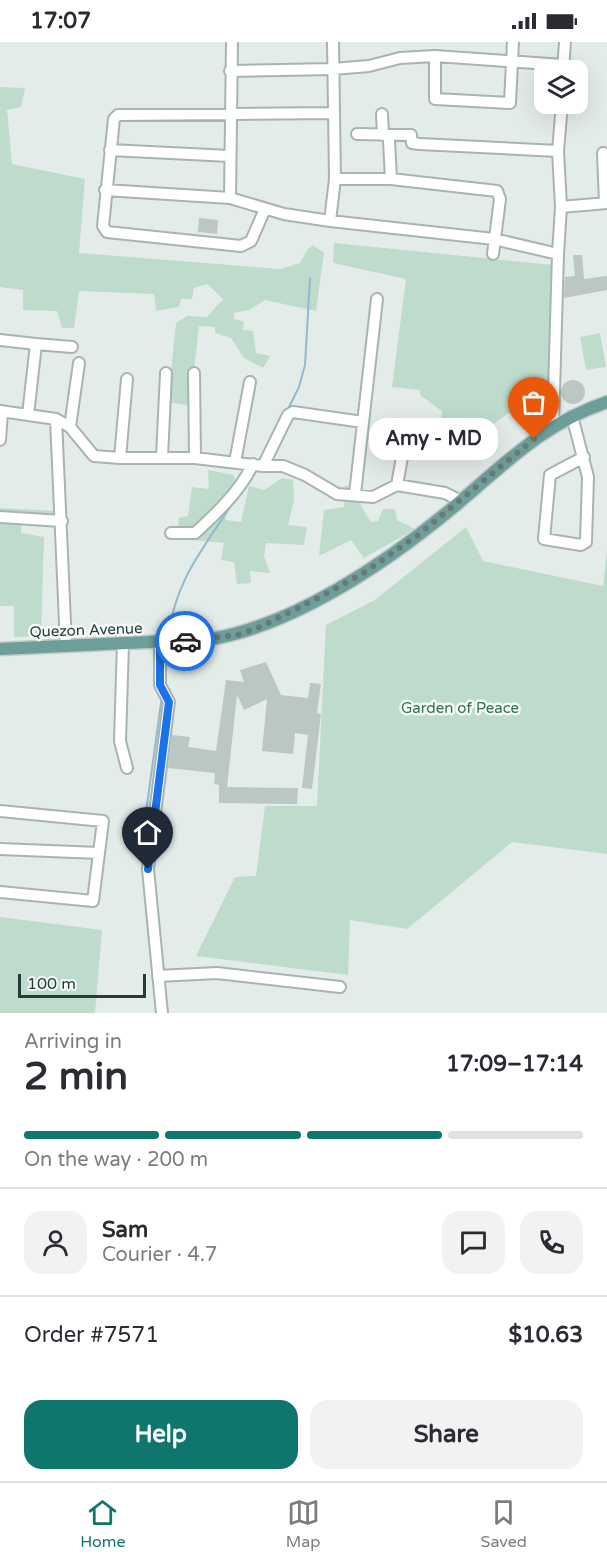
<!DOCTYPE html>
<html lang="en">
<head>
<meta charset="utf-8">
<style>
  body { margin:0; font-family:"Varela Round",sans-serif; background:#f2f2f3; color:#2b2b33; height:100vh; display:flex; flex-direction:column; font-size:22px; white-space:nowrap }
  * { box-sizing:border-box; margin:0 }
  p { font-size:20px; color:#7c7c81 }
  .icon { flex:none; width:33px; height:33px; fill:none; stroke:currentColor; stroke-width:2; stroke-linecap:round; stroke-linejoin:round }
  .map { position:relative; height:971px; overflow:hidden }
  .sheet { display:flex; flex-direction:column; background:#fff; flex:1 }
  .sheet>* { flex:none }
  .tools { position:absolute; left:534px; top:18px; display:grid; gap:12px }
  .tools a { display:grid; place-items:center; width:54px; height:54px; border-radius:12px; background:#fff; box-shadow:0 6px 24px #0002; font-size:30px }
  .scale { position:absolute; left:18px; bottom:15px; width:128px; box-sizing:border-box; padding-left:6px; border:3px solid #253d3a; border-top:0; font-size:16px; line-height:21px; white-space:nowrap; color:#253d3a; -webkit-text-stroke:4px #f5f9f8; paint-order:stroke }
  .pin { position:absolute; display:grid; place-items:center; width:51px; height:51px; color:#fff; margin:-62px -26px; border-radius:50% 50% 50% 0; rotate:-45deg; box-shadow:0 0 6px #0007 }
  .pin .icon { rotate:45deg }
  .courier { position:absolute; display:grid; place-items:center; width:60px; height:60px; margin:-30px; border:4px solid #1a73e8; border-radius:50%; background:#fff; color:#222; box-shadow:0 2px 8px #0007 }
  .bubble { position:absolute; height:42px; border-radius:18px; background:#fff; box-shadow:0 6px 24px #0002; font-size:20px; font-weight:700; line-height:42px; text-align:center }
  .summary em { font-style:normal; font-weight:700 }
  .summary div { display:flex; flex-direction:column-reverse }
  .summary { display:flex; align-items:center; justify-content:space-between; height:102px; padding:0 24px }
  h1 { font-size:39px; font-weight:700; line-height:45px }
  .bar { display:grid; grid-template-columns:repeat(4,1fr); gap:9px 6px; align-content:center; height:72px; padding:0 24px }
  .bar i { height:8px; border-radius:4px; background:#e1e1e2 }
  .bar .selected { background:#0f766e }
  .bar p { grid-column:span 4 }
  .line { display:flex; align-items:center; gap:15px; padding:0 24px; border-top:2px solid #e1e1e2 }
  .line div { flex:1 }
  .round { display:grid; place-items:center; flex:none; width:63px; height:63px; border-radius:18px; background:#f2f2f3 }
  .action { display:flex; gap:12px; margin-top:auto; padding:12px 24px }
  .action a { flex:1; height:69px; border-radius:18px; background:#0f766e; color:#fff; font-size:24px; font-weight:700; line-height:69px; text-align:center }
  .action a+a { background:#f2f2f3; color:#2b2b33 }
  .status { display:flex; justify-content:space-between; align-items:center; height:42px; padding:0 30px; background:#fff; direction:ltr }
  .status svg { height:16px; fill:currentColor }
  .tab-bar { display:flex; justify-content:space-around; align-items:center; height:84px; border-top:2px solid #e1e1e2; background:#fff; font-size:16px; color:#7c7c81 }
  .tab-bar a { display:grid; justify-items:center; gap:3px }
  .tab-bar .selected { color:#0f766e }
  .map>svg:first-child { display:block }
  .green { fill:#bfdbcc }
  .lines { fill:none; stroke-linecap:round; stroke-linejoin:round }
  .stream { stroke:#92b9cc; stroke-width:2 }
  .building { fill:#bac7c4 }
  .minor-casing { stroke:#a7b4b2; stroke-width:14 }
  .major-casing { stroke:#c2c9c8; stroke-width:15 }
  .minor { stroke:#fff; stroke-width:10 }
  .major { stroke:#6d9e9a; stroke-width:12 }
  .done { stroke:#687a78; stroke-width:6; stroke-dasharray:0 10.8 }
  .route { stroke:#1a73e8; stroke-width:8 }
  .labels { text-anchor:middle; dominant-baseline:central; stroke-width:5; stroke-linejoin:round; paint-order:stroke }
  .street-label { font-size:15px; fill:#253d3a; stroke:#f5f9f8 }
  .park-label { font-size:15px; fill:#337055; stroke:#f5f9f8 }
</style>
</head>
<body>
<div class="status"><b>17:07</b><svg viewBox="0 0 49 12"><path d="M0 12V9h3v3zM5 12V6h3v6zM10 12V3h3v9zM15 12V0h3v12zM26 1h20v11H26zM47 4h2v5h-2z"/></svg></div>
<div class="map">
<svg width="607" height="971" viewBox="0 0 607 971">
  <rect width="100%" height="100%" fill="#e4ecea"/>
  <path class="green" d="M0,45L25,46L21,65L7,68L12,122L85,137L79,211L280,227L300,221L307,208L313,203L324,211L316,269L265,258L249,268L234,271V277L244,280L243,288L253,289L256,311L270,314L263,326L244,316L231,296L215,291V285L199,284L190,364L168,360L176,281L187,274L207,275L223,257L207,242L194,246L192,257H181L179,265L156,269L154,252L79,249L74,286H62L57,269L23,268V248L0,245Z
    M334,201L553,223L549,310L550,361L539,359L538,373L508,371L486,388L441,379L442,369L420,353V348L392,345L406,237L333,221Z
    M600,291L606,325L586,328L580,295Z
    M208,428L234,433L236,446L223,468L226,478L241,480L249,444L264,448L282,436L293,438L294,458L288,483L307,485L304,503L266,501L264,514L270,531L250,529L251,541L237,542L234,520L221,518L224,501L191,498L178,487L179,476L188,474L192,445L209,447Z
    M345,444L362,445L361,464L371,480L378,479L383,467H395L397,478L415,487L364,516L351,498L319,514L324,468L344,465Z
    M0,466L57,469L58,477L21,475V491L44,495L41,594L14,595V564H0Z
    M466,485L483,519L603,544L607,508V812L512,800L407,887L350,878L348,933L196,914L235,835L256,834L265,764H317L326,583L375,558Z
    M0,875L102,888L95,971H0Z"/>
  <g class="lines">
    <path class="stream" d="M287,369L299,345L305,323L310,236
      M168,595C176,535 205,505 236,456
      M165,624L167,603
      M146,770L162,654"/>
  </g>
  <path class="building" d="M199,176L218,178L217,192L198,190Z
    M573,213H582L584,237L607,234V248L564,256L565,235L575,234Z
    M561 350a12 12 0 1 1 24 0a12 12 0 1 1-24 0Z
    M266,620L281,653L308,656L310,641L321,642L317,671L321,672L312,747L302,746L308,693L295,691L293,712L262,709L267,657L244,668L237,653L227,745L298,746L297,762L219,761V743L214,742L215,731L168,726L172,693L190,695L188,705L216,709L226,638L244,640L240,628Z"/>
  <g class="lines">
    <defs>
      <path id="minor" d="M435,14V57L510,61L513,0
        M563,28L565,0
        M230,29L333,27L369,24L400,16L435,14L563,23
        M382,72L383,93
        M357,92L411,93L412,101L420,102L558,109
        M389,99L391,137
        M110,108L230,114
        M603,111L605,161
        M335,137H391L497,149L500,157L493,212
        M105,148L230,156L284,172L330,179L494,197L558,212
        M230,156L232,0
        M561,165L607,161
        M265,167L251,199L241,204L107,190L103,184L114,77L118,73L332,71
        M330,179L335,137L333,0
        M0,298L36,302L28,373
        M36,302L72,305
        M194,331L195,416
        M0,369L56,377L70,385L94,414L120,416H195L263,424H283L305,433L337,452L373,455L397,443L445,451L461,459
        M572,374L588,435L586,500L581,503L544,497L550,433L584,415
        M56,377L66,603
        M553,384L558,212L561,165L558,109L562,62
        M70,385L79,321
        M0,398L2,370
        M162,415L166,331
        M120,416L127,337
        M235,420L250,340
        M263,424L288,373L293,370L363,380
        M397,443L407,388
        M355,452L377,257
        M0,475L62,479
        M171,491H195C217,471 240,449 253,422
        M123,601L120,699L127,726
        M160,601V643L169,660L148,827L162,971
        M0,769L103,779L93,859L0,850
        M0,807L99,811
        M158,934L217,931L340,945"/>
      <path id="major" d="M0,607L211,597C294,583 386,521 450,468C503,424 540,383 607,360"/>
    </defs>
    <use href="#minor" class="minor-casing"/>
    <use href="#major" class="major-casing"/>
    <use href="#minor" class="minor"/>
    <use href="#major" class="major"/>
  </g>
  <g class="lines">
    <path class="done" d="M185,599L237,593L260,585L324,553L365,530L418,493L534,397"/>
    <path class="route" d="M148,827L169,660L160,643V600L185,599"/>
  </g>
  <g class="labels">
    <g class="street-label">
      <text transform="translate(86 588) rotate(-2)">Quezon Avenue</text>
    </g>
    <g class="park-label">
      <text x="460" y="666">Garden of Peace</text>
    </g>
  </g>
</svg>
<div class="tools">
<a><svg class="icon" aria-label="layers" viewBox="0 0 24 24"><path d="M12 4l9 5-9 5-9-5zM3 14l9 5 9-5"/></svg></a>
</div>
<div class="scale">100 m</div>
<div class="pin" style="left:534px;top:397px;background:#ea580c"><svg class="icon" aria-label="bag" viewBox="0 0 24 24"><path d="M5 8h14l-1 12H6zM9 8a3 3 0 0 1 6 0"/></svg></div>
<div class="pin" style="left:148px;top:827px;background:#1f2937"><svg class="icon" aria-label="home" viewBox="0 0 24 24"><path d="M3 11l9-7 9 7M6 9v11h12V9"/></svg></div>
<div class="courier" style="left:185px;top:599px"><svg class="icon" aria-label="car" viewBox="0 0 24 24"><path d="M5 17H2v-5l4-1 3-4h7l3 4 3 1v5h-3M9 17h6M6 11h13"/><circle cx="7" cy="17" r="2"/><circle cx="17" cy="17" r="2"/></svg></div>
<div class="bubble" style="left:369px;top:376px;width:129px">Amy - MD</div>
</div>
<section class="sheet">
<div class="summary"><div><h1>2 min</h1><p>Arriving in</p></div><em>17:09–17:14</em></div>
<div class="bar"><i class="selected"></i><i class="selected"></i><i class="selected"></i><i></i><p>On the way · 200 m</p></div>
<div class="line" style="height:108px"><a class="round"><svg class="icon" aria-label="person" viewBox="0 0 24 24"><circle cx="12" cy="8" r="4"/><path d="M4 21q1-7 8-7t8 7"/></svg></a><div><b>Sam</b><p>Courier · 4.7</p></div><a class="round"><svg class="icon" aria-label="chat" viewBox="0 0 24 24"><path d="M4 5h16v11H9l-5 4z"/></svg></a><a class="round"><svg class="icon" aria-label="phone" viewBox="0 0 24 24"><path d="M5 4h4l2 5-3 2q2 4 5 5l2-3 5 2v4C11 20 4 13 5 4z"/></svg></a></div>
<div class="line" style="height:78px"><div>Order #7571</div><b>$10.63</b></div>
<div class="action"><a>Help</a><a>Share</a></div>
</section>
<nav class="tab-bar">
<a class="selected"><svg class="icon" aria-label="home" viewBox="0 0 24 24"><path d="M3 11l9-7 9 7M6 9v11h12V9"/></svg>Home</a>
<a><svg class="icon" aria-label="map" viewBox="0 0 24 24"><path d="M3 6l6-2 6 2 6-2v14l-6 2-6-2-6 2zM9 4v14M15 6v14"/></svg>Map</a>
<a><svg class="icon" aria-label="saved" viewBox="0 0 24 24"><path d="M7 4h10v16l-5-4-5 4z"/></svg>Saved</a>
</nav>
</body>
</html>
